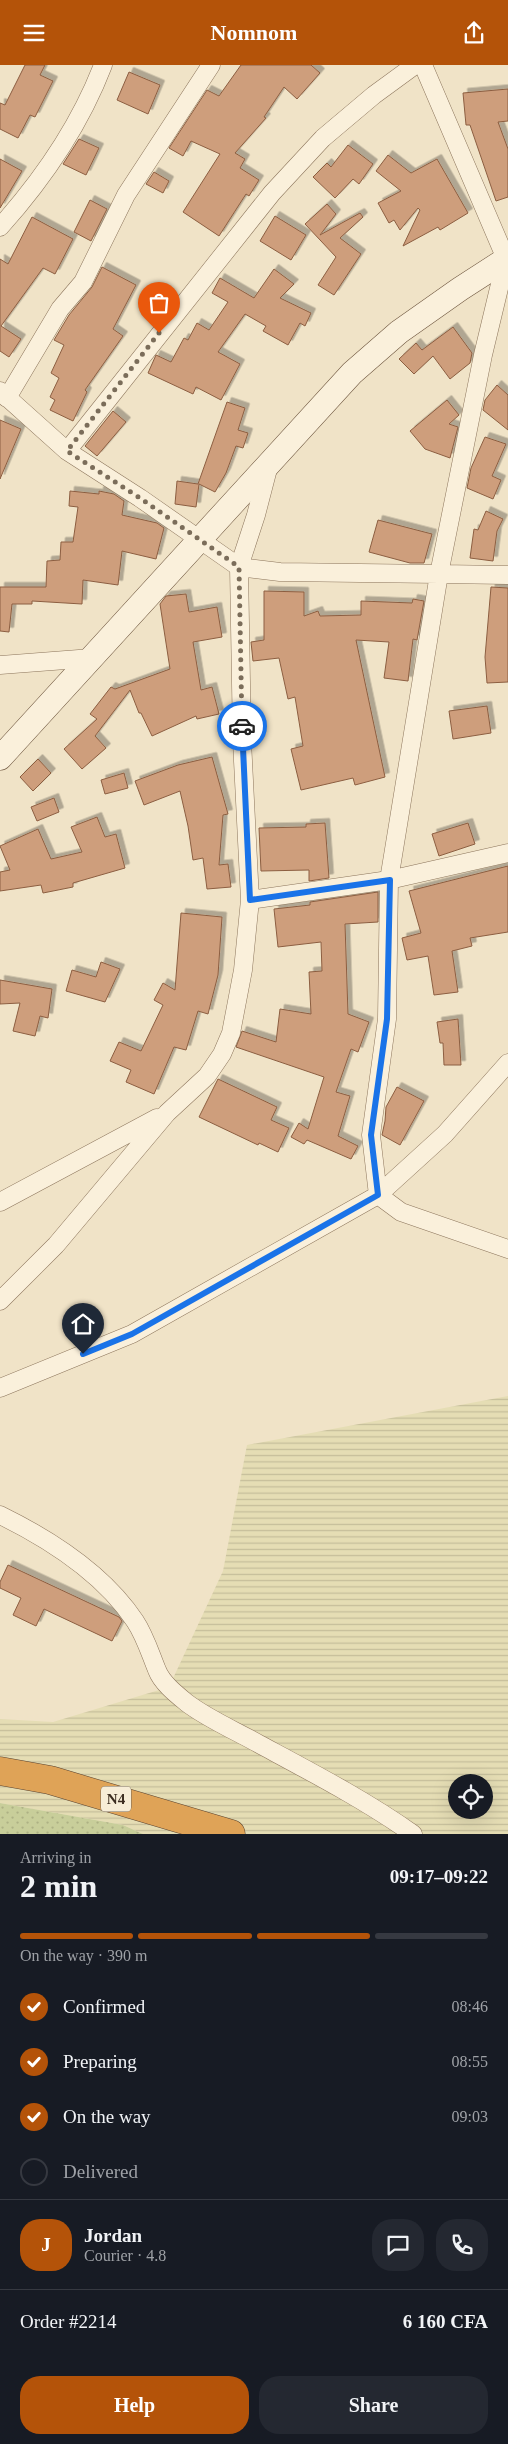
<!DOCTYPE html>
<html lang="en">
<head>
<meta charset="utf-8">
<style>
  body { margin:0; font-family:"Times New Roman",serif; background:#242831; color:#f1f3f6; height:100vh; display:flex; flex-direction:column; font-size:19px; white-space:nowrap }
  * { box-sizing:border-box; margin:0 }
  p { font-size:16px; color:#9ea1a6 }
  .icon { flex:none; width:28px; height:28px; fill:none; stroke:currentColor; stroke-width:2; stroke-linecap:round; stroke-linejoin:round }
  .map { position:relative; height:1769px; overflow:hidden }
  .panel { display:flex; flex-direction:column; background:#171b24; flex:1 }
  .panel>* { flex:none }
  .controls { position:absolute; left:448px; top:1709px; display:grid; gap:10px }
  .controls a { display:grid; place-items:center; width:45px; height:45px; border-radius:50%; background:#171b24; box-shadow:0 5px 20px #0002; font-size:25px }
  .pin { position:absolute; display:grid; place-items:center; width:42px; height:42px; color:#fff; margin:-51px -21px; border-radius:50% 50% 50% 0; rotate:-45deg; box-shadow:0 0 5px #0007 }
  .pin .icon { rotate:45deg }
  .courier { position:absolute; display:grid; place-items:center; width:50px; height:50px; margin:-25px; border:4px solid #1a73e8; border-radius:50%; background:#fff; color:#222; box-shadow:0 1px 6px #0007 }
  .overview em { font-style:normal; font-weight:700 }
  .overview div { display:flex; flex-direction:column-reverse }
  .overview { display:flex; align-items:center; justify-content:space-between; height:85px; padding:0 20px }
  h1 { font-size:32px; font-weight:700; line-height:38px }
  .bar { display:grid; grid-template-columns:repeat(4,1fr); gap:8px 5px; align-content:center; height:60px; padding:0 20px }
  .bar i { height:6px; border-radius:4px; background:#363941 }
  .bar .current { background:#b45309 }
  .bar p { grid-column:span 4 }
  .line { display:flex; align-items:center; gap:12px; padding:0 20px; border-top:1px solid #363941 }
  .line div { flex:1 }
  .round { display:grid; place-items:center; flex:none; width:52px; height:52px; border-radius:20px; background:#242831 }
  ol { padding:0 20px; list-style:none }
  li { display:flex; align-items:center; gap:15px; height:55px }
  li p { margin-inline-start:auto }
  li .icon { padding:5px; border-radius:50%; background:#b45309; color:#fff; stroke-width:4 }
  li:last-child { color:#9ea1a6 }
  li i { width:28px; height:28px; border:2px solid #363941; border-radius:50% }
  .button { display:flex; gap:10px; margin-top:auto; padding:10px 20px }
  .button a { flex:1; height:58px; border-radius:20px; background:#b45309; color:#fff; font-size:20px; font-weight:700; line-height:58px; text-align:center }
  .button a+a { background:#242831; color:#f1f3f6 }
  header { display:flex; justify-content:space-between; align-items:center; height:65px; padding:0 20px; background:#b45309; color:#fff; font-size:22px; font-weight:700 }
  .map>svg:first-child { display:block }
  .farmland { fill:url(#farmland-rules); fill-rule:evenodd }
  .grass { fill:url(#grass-dots) }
  .building { fill:#ce9e7c; stroke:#8c5e41; filter:url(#shadow) }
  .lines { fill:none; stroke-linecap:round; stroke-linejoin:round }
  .street-casing { stroke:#8c755c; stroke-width:19 }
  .secondary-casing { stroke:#6e563f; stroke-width:25 }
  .highway-casing { stroke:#5a4330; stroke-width:29 }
  .street { stroke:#faf0db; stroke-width:18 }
  .secondary { stroke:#faf0db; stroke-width:24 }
  .highway { stroke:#dfa357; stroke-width:28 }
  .done { stroke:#7b6d5a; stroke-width:5; stroke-dasharray:0 9 }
  .route { stroke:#1a73e8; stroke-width:6 }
  .labels { text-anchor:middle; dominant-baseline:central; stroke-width:5; stroke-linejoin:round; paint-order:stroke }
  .shield { fill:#f7edd7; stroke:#746757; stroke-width:1 }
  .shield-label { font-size:15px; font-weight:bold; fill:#3c2d20 }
</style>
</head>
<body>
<header><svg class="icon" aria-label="menu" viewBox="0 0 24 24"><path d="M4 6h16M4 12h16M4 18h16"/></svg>Nomnom<svg class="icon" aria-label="share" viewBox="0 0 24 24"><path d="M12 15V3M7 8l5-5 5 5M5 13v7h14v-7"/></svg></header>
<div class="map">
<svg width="508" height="1769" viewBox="0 0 508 1769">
  <defs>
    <pattern id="farmland-rules" width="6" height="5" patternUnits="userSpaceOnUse" patternTransform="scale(1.25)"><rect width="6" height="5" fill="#e5ddb4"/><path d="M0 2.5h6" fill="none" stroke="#c5be9a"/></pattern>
    <pattern id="grass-dots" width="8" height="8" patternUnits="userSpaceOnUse" patternTransform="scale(1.25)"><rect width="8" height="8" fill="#c8ce9a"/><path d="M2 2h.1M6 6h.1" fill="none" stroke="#adb184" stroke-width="1.8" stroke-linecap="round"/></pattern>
    <filter id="shadow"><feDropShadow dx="4.5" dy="-4.5" stdDeviation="0" flood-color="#0004"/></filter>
  </defs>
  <rect width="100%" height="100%" fill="#f0e3c7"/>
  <path class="farmland" d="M508,1331V1769H143L123,1760L0,1738V1654L53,1657L169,1622L223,1506L247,1380ZM456,1718H484V1745H456Z"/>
  <path class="grass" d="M0,1738L123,1760L143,1769H0Z"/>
  <path class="building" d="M25,0H45L40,10L53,16L35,52L30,50L18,73L0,64V38L5,40Z
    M241,0H311L320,8L297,34L284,22L264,52L266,53L235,88L245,94L240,103L259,115L249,131L246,129L219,171L183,147L220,89L191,76L183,91L169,83L207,25L219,31Z
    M129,7L160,20L148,49L117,35Z
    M508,24V56L498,57L508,84V132L496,136L470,60H466L463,28Z
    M79,74L99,83L86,110L63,99Z
    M348,80L373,99L359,119L353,114L335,133L313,112L327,98L331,102Z
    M388,90L411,108L437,94L468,148L440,165L438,162L403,181L420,145L418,143L400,165L394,155L389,158L378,138L401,126L376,106Z
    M0,94L22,106L0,143Z
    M154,107L169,116L163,128L146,119Z
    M90,135L107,144L91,176L74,167Z
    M327,139L336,149L320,170L360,148L363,152L340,173L361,189L334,230L318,220L336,192L305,159Z
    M275,151L306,170L291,195L260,176Z
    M32,152L73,174L55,209L43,203L1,261L21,274L9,292L0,286V194L8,199Z
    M102,202L136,220L113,264L123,271L85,325L87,327L73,356L50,345L55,335L50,332L59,313L51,308L64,280L54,275L69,250L92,222Z
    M274,204L294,219L280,233L311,248L305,261L300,258L288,280L263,266L266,261L245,249L218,287L240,299L221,335L196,322L193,329L148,308L156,290L171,297L184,273L188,275L197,258L209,265L228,237L212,228L220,213L254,233Z
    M453,262L472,288L470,298L450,314L433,291L414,309L399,294L416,278L422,285Z
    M497,320L508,330V365L483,345L485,335Z
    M447,335L459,350L449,359L458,362L450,393L425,384L410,366Z
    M227,337L245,343L238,365L248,368L243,383L236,381L226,408L215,427L199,419L196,442L175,439L177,416L198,419Z
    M113,346L126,357L97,391L85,381Z
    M0,355L21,364L0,414Z
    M485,372L506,379L492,411L501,415L493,434L467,423L471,403Z
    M70,426L99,429V426L114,429L124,436L122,450L157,458L164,463L156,494L122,486L118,520L83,515L82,539L32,536V539H12L9,567L0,566V522H46L47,496L60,495L61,477H73L78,442L69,441Z
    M486,446L503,454L497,466L493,496L470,493L474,464L478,465Z
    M378,455L432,469L424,498H410L369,487Z
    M491,522L508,523V617L487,618L485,592Z
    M264,526L304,527V551L318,546L320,551L361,550V536L412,538L413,534L424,536L417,575L413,574L408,616L384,613L389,577L356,575L385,712L355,720L353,713L301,725L291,684L303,681L295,632L288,634L279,593L253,596L251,577L264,575Z
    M186,529L189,547L217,542L222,572L193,577L201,625L212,622L219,649L197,654L196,651L152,671L141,648H139L130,625L95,671L106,683L82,704L64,684L97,654L90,649L111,622L115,624L170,604L160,539L166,531Z
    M487,641L491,668L453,674L449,646Z
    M212,692L228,749L223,750L219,800L228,799L231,822L207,824L203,793L193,795L188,761L180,726L144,740L135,716L178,700Z
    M38,694L51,708L33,726L20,712Z
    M124,708L128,723L105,729L101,715Z
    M54,733L59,747L37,756L31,742Z
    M97,752L105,772L116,769L125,803L73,818V822L43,828L41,820L0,826V807L10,805L0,781L38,764L51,794L82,787L71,762Z
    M325,758L329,813L309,816V805L261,806L259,763L306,762V759Z
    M468,758L475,779L439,791L432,769Z
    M508,801V867L470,873L472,881L452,886L458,927L434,930L428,891L407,895L402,873L421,868L409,826Z
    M378,827V857L345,859L348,949L369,957L358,987L351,984L336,1027L350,1031L338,1071L358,1081L351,1094L307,1075L304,1079L291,1072L299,1058L308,1064L324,1012L236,982L242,966L276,977L280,944L311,949L309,907L322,906L321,877L278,882L274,844L310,840V837Z
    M181,848L222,852L218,910L208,949L198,946L186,985L174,982L154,1029L126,1017L131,1005L110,996L119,977L141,986L163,940L154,935L163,918L175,925Z
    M101,897L120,904L105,937L66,926L72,905L96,912Z
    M0,915L52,924L48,953L40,951L35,971L13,966L20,938L0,939Z
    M458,954L461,1000H444L443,978H440L437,957Z
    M218,1014L277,1042L271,1055L289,1063L278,1087L259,1078L258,1080L199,1052Z
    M397,1022L424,1036L400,1080L382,1070L385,1056L386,1042Z
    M8,1500L119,1552L122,1556L112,1576L44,1544L36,1561L13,1550L21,1533L0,1523V1517Z"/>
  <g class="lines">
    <defs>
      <path id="street" d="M415,0L374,30L323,73L272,128L67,386L140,433L239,502L280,507L439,509L483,290L506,194L423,0
        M0,162C43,114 80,60 103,0
        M0,326L67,386
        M7,333L60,244L83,217L126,130L211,0
        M508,510L439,509L389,815L508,788
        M0,600L92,593
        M250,835L389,815L387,954L371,1070L378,1130L401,1147L508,1184
        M0,1137L157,1053
        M0,1236L56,1180L167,1048L207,1011L222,989L231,968L243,905L250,835L242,676L239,502L256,450L269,400
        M0,1323L132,1269L378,1130L445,1069L508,998
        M0,1450C51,1475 103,1508 135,1556C145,1571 150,1588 157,1605C162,1618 176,1629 187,1638C208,1654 236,1666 259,1679C311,1707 365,1735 413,1769"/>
      <path id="secondary" d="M0,693L352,308L399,267L460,224L508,193"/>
      <path id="highway" d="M0,1706L50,1715L231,1769"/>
    </defs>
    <use href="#street" class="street-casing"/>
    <use href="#secondary" class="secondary-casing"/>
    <use href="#highway" class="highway-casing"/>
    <use href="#street" class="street"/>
    <use href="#secondary" class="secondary"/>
    <use href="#highway" class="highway"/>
  </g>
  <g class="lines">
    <path class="done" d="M159,268L67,386L140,433L239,502L242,661"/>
    <path class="route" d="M83,1289L132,1269L378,1130L371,1070L387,954L390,815L250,835L242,661"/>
  </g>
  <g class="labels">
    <rect class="shield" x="101" y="1721.5" width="30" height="25" rx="4"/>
    <g class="shield-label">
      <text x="116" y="1734">N4</text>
    </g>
  </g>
</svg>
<div class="controls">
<a><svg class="icon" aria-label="locate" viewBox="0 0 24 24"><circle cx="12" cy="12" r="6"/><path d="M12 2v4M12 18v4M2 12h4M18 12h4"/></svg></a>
</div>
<div class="pin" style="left:159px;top:268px;background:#ea580c"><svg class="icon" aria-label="bag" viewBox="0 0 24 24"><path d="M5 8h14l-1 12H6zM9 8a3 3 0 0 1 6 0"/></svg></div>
<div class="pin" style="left:83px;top:1289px;background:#1f2937"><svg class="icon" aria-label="home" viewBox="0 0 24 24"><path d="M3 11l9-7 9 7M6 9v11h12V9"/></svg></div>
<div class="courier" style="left:242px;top:661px"><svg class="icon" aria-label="car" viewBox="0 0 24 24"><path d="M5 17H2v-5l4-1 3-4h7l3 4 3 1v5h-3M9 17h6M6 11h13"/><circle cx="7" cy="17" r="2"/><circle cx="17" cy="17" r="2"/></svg></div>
</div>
<section class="panel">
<div class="overview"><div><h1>2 min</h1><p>Arriving in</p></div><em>09:17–09:22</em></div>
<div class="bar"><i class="current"></i><i class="current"></i><i class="current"></i><i></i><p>On the way · 390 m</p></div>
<ol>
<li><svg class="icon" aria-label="check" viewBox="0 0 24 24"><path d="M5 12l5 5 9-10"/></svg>Confirmed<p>08:46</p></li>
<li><svg class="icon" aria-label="check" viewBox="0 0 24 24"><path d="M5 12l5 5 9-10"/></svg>Preparing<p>08:55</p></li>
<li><svg class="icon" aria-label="check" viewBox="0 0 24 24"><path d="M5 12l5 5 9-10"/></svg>On the way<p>09:03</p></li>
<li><i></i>Delivered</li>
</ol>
<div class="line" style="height:90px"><b class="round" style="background:#b45309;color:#fff">J</b><div><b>Jordan</b><p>Courier · 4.8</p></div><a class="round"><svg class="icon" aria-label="chat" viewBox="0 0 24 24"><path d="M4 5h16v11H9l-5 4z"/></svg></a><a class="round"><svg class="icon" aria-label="phone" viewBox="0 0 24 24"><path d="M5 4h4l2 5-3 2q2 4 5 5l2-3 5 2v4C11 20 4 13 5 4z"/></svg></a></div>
<div class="line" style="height:65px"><div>Order #2214</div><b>6 160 CFA</b></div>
<div class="button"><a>Help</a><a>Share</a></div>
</section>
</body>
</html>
